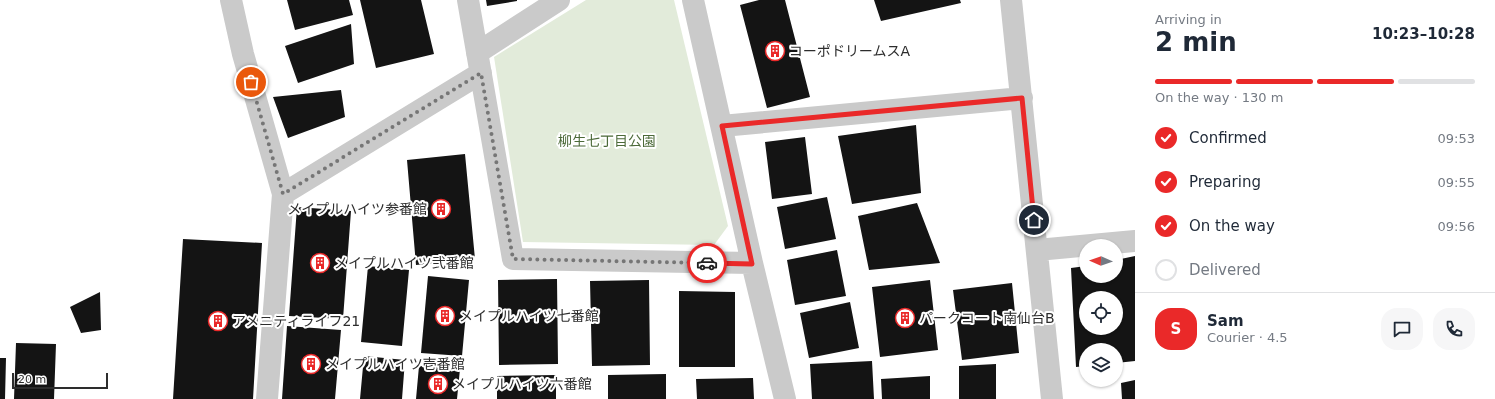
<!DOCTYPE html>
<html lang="en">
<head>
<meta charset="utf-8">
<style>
  body { margin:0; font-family:"DejaVu Sans","Noto Sans JP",sans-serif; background:#f6f6f7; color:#1f2937; height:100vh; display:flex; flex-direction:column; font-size:15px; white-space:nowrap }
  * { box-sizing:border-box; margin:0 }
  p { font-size:13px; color:#747a83 }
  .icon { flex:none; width:22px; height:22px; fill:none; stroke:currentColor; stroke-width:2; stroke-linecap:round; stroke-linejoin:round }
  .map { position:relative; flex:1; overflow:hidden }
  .drawer { display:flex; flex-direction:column; background:#fff; width:360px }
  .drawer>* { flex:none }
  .needle { width:26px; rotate:272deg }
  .tools { position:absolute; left:1079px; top:239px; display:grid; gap:8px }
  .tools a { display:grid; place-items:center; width:44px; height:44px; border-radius:50%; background:#fff; box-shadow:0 1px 3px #0004; font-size:20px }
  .scale { position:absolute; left:12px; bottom:10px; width:96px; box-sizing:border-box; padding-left:4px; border:2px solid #2d2d2d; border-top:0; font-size:11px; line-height:14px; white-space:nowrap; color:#2d2d2d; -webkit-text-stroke:3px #fff; paint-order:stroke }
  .pin { position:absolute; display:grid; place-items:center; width:34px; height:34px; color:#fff; margin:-17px; border:2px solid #fff; border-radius:50%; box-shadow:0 1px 4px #0007 }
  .courier { position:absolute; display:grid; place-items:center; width:40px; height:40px; margin:-20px; border:3px solid #ea2929; border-radius:50%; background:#fff; color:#222; box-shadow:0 1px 5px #0007 }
  .head em { font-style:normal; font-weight:700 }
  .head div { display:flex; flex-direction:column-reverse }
  .head { display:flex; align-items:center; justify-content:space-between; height:68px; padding:0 20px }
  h1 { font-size:26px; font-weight:700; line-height:30px }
  .bar { display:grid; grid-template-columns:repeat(4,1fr); gap:6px 4px; align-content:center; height:48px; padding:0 20px }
  .bar i { height:5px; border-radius:3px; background:#e0e1e3 }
  .bar .active { background:#ea2929 }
  .bar p { grid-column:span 4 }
  .line { display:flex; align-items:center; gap:10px; padding:0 20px; border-top:1px solid #e0e1e3 }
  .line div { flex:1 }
  .round { display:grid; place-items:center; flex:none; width:42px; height:42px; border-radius:16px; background:#f6f6f7 }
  ol { padding:0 20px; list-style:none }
  li { display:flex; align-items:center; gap:12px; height:44px }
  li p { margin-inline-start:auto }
  li .icon { padding:4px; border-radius:50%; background:#ea2929; color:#fff; stroke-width:4 }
  li:last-child { color:#747a83 }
  li i { width:22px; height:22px; border:2px solid #e0e1e3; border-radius:50% }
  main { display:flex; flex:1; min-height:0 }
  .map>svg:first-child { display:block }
  .green { fill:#e2ebda }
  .building { fill:#141414; fill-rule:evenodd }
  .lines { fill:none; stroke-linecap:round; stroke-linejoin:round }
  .minor { stroke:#cacaca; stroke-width:22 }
  .done { stroke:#767676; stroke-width:4; stroke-dasharray:0 7.2 }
  .route { stroke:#ea2929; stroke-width:5 }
  .labels { text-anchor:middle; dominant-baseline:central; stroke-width:4; stroke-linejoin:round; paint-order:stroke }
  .poi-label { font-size:14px; fill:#2d2d2d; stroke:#fff; text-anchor:start }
  .park-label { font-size:14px; fill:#4c6a39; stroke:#fff }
</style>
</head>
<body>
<main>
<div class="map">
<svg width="1135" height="399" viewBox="0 0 1135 399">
  <rect width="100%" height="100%" fill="#fff"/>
  <path class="green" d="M586,0H674L728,226L714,245L523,242L494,57Z"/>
  <path class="building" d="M287,0H349L353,15L295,30Z
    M360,0H421L434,54L376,68Z
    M486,0H517V1L487,6Z
    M759,0H785L810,97L767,108L740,5Z
    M874,0H960L961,3L881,21Z
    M351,24L354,64L298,83L285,46Z
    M341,90L345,117L288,138L273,97Z
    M916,125L921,193L852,204L838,136Z
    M805,137L812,194L772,199L765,142Z
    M465,154L475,259L416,265L407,160Z
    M827,197L836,239L785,249L777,207Z
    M917,203L940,263L869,270L858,216Z
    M297,207L351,211L343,319L289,316Z
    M183,239L262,243L253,399H173Z
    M837,250L846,296L795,305L787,260Z
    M1135,256V361L1116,363V350H1086V366L1076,367L1071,268L1086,266V276H1116V260ZM1086,298H1116V328H1086Z
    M368,266L409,270L402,346L361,342Z
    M428,276L469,280L462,356L421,353Z
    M557,279L558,364L499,365L498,280Z
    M649,280L650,365L592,366L590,281Z
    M930,280L938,350L880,357L872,287Z
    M1012,283L1019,353L962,360L953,290Z
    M679,291L735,292V367H679Z
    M100,292L101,330L81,333L70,307Z
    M850,302L859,348L809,358L800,313Z
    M287,326L341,330L335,399H282Z
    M16,343L56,344L54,399H14Z
    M364,356L405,360L402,399H360Z
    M0,358H6L5,399H0Z
    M872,361L874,399H812L810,364Z
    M996,364V399H959V366Z
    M419,366L460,369L457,399H416Z
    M666,374V399H608V375Z
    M556,375V399H497V376Z
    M930,376V399H882L881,379Z
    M753,378L754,399H697L696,379Z
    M1135,380V399H1122L1121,383Z"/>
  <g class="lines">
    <path class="minor" d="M231,0L243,54L283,194L267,399
      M468,0L513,259L752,263
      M693,0L752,263L785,399
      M1011,0L1052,399
      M477,53L559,0
      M722,126L1022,98
      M283,194L481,73
      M1037,250L1135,241"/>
  </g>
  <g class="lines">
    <path class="done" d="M251,82L283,194L481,73L513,259L707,263"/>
    <path class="route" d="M707,263L752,264L722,126L1022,98L1034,220"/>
  </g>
  <defs>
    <symbol id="building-ring" viewBox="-11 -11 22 22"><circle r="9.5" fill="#fff" stroke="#ea2929" stroke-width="1.5"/><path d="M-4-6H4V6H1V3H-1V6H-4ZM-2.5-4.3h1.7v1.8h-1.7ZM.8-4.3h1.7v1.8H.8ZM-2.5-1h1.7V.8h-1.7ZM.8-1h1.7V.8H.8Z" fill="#ea2929"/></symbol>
  </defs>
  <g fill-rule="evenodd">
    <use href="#building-ring" x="764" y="40" width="22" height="22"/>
    <use href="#building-ring" x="430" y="198" width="22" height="22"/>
    <use href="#building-ring" x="309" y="252" width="22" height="22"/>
    <use href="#building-ring" x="434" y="305" width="22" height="22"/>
    <use href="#building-ring" x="894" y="307" width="22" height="22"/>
    <use href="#building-ring" x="207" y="310" width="22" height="22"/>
    <use href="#building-ring" x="300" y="353" width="22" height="22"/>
    <use href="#building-ring" x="427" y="373" width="22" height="22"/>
  </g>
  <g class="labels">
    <g class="poi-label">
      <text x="789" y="51">コーポドリームスA</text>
      <text x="427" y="209" text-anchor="end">メイプルハイツ参番館</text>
      <text x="334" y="263">メイプルハイツ弐番館</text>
      <text x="459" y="316">メイプルハイツ七番館</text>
      <text x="919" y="318">パークコート南仙台B</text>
      <text x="232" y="321">アメニティライフ21</text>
      <text x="325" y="364">メイプルハイツ壱番館</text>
      <text x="452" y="384">メイプルハイツ六番館</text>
    </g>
    <g class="park-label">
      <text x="607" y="141">柳生七丁目公園</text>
    </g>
  </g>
</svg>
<div class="tools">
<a><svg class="needle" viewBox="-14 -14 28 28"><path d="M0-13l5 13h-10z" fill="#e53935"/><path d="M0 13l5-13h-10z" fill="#747a83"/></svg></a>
<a><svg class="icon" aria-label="locate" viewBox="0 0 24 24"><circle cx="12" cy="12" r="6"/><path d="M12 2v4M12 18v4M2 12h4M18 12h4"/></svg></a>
<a><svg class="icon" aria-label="layers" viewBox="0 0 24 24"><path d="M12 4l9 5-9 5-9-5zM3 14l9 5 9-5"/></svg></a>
</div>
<div class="scale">20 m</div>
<div class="pin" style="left:251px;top:82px;background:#ea580c"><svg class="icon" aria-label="bag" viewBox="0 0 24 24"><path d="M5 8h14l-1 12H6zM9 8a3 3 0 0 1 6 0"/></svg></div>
<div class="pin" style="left:1034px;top:220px;background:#1f2937"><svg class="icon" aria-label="home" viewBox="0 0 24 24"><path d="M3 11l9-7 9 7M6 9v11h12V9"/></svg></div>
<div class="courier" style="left:707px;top:263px"><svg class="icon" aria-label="car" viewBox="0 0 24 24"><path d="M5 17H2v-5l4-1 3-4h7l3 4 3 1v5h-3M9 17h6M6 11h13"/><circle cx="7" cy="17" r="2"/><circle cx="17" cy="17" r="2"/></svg></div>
</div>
<section class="drawer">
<div class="head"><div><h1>2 min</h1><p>Arriving in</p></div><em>10:23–10:28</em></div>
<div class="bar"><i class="active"></i><i class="active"></i><i class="active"></i><i></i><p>On the way · 130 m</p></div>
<ol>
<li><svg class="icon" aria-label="check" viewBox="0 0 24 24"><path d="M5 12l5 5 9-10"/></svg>Confirmed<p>09:53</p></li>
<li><svg class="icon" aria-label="check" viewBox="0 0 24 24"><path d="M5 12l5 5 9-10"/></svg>Preparing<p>09:55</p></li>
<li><svg class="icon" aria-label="check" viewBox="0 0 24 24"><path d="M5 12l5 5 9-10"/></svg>On the way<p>09:56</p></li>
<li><i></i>Delivered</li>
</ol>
<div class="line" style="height:72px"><b class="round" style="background:#ea2929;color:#fff">S</b><div><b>Sam</b><p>Courier · 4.5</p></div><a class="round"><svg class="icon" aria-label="chat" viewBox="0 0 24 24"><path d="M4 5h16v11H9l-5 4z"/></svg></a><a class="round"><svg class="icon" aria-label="phone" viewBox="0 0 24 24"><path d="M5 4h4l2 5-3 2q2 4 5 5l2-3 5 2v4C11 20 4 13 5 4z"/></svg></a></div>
</section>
</main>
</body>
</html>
